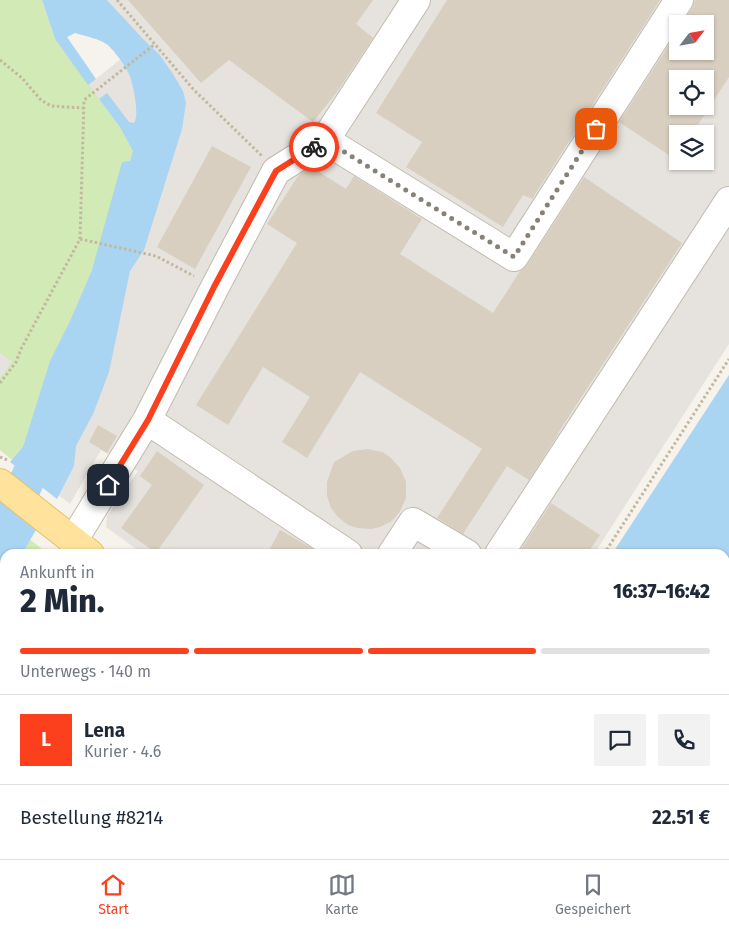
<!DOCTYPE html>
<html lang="de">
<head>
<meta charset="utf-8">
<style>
  body { margin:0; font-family:"Fira Sans",sans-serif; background:#f2f2f3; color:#1f2937; height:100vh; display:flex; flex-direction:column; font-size:19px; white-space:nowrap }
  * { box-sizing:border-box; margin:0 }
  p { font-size:16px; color:#747a83 }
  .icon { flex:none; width:28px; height:28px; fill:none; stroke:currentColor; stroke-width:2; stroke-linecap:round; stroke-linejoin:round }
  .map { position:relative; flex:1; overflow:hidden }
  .sheet { position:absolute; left:0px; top:549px; width:730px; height:311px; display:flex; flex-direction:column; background:#fff; border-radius:15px 15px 0 0; box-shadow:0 1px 4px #0004 }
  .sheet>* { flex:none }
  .needle { width:32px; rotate:59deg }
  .fabs { position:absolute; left:669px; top:15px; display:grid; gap:10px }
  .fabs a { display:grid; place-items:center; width:45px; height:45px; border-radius:0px; background:#fff; box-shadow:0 1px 4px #0004; font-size:25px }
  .pin { position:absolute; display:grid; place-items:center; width:42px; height:42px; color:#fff; margin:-21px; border-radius:10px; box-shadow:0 2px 8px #0006 }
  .courier { position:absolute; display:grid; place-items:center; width:50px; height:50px; margin:-25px; border:4px solid #fc3f1d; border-radius:50%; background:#fff; color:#222; box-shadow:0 1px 6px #0007 }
  .head em { font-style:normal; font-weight:800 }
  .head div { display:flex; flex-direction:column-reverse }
  .head { display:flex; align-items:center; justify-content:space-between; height:85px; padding:0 20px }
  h1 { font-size:32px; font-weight:800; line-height:38px }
  .bar { display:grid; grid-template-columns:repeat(4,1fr); gap:8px 5px; align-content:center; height:60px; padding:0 20px }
  .bar i { height:6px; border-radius:4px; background:#e0e1e3 }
  .bar .selected { background:#fc3f1d }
  .bar p { grid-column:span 4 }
  .line { display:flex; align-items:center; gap:12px; padding:0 20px; border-top:1px solid #e0e1e3 }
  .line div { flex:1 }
  .round { display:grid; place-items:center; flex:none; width:52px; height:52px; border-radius:0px; background:#f2f2f3 }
  .dock { display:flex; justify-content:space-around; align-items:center; height:70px; border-top:1px solid #e0e1e3; background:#fff; font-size:14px; color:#747a83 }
  .dock a { display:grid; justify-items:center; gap:2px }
  .dock .selected { color:#fc3f1d }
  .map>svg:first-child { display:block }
  .commercial { fill:#f7ead8 }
  .industrial { fill:#e6e2dd; fill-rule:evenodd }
  .green { fill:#d2eab5 }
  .water { fill:#a9d4f2 }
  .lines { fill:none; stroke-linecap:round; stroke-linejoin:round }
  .river { stroke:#a9d4f2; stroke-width:35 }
  .building { fill:#d8cfc1; fill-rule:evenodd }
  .minor-casing { stroke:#c2bbae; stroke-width:30 }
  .major-casing { stroke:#e6c16a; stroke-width:30 }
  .path { stroke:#c4b79f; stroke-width:3; stroke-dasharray:2.5 2.5; stroke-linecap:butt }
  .minor { stroke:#fff; stroke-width:28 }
  .major { stroke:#ffe39c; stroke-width:28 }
  .done { stroke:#878178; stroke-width:5; stroke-dasharray:0 9 }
  .route { stroke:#fc3f1d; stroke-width:6 }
</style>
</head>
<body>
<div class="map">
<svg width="729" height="859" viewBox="0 0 729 859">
  <rect width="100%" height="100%" fill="#f6f3ec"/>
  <path class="commercial" d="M725,747L729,749V859H601L595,855H725Z"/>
  <path class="industrial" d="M107,0H729V344L594,554H143L106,527L107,516L138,471L101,450L70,504L0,450V147L42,103L88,85L144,41ZM678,24H705V51H678ZM678,79H705V106H678ZM678,134H705V161H678Z
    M729,652V749L725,747V658Z
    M5,674V855H321L326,859H0V679Z"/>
  <path class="green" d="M0,0H42L55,39L120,127L133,151L92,269L70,321L50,361L23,447L11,459L0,450V378L12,362L0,353Z
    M0,517L41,548L38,554H5V607L0,613Z
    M321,855H474L480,859H326Z"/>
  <path class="water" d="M42,0H107L144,40L159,54L173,74L183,91L186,103L182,129L144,250L130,271L109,372L93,414L76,446L74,466L57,499L10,462L23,447L50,361L70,321L92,270L122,162L130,161L133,151L120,127L99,99L107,93L129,122L134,123C140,115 133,83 129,74C125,65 115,52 108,45C100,39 85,36 75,33L67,37L96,79L88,85L55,39Z
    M729,375V646L725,652V554H612Z
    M0,483L43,518L22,554H5V582L0,590Z
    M482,855H584L580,859H480Z"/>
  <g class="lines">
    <path class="river" d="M0,537L49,434
      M0,596L5,600
      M361,855L366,859"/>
  </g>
  <path class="building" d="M128,0H373L356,24L373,38L337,92L313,122L229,60L201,83Z
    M447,0H660L532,199L523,195L503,227L406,167L422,142L376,113Z
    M695,0H729V77L692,134H678V161L619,122L678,31V51H705V24H682L692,8ZM678,79H705V106H678Z
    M212,146L251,167L195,269L157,247Z
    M311,167L346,189L354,176L422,219L400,254L493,313L520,271L527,265L584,177L682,243L558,433H559L529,480L507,466L463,534L437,518L482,449L360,372L307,458L282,442L310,397L263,367L228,425L196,405L297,243L267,224L298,176Z
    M98,425L117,436L107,453L89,442Z
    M368,449L382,452L390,457L400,468L406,482V498L400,511L392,521L380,527L371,529L358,528L348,525L338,517L331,508L327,496V482L334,462L353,451Z
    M157,451L204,485L156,553L121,528L152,485L140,476Z
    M551,503L600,535L587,554H518Z
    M280,530L310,547L319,554H267Z"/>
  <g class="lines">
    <defs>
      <path id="minor" d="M325,140L514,257L679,0
        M147,420L348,554
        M73,541L147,420L215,287L276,171L325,140L416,0
        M392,554L413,522L467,554
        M499,554L729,201
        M0,760L5,756
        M725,771L729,765
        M68,859L70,855
        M135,859L137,857L142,859
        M662,859L665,855"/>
      <path id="major" d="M0,483L90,554
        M503,855L510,859"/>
    </defs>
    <use href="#minor" class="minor-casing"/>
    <use href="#major" class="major-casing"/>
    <path class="path" d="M117,0L194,90L262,156
      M0,60L22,78L41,100L51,106L83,108
      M80,239L156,256L194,276
      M0,383L16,362L21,349L80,239L84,100L155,44
      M0,457L7,460
      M604,554L729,359"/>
    <use href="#minor" class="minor"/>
    <use href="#major" class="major"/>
  </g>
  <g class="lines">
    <path class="done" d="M314,147L325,140L514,257L596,129"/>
    <path class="route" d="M108,485L148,420L214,287L276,171L314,147"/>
  </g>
</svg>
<div class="fabs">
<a><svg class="needle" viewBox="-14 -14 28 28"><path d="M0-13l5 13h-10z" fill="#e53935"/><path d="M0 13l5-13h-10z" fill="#747a83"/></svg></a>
<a><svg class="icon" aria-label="locate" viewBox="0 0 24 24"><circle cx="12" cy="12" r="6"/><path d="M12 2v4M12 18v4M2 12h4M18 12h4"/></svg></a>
<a><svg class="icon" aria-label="layers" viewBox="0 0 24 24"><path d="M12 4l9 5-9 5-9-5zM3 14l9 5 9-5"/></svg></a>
</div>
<div class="pin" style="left:596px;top:129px;background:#ea580c"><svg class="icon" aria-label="bag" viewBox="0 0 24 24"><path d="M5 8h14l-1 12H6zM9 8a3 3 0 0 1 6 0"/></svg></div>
<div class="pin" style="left:108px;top:485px;background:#1f2937"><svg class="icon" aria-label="home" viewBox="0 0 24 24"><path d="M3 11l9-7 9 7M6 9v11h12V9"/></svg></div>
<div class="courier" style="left:314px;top:147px"><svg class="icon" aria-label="bike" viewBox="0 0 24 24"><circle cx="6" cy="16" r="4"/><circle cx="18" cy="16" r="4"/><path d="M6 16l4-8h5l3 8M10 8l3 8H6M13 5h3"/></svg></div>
<section class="sheet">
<div class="head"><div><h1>2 Min.</h1><p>Ankunft in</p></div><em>16:37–16:42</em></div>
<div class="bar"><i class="selected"></i><i class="selected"></i><i class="selected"></i><i></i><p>Unterwegs · 140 m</p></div>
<div class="line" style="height:90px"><b class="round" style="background:#fc3f1d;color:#fff">L</b><div><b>Lena</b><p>Kurier · 4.6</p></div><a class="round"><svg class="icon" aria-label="chat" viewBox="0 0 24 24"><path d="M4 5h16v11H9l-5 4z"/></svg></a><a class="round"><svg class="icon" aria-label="phone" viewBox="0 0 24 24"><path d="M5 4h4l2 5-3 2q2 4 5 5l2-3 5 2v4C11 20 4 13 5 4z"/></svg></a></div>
<div class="line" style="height:65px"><div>Bestellung #8214</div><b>22.51 €</b></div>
</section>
</div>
<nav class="dock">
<a class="selected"><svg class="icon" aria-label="home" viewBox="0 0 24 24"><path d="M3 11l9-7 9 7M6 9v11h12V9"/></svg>Start</a>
<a><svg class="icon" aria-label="map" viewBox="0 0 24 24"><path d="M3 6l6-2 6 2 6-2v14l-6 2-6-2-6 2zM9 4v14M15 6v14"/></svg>Karte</a>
<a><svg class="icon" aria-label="saved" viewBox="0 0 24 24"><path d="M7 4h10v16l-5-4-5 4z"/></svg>Gespeichert</a>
</nav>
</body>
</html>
